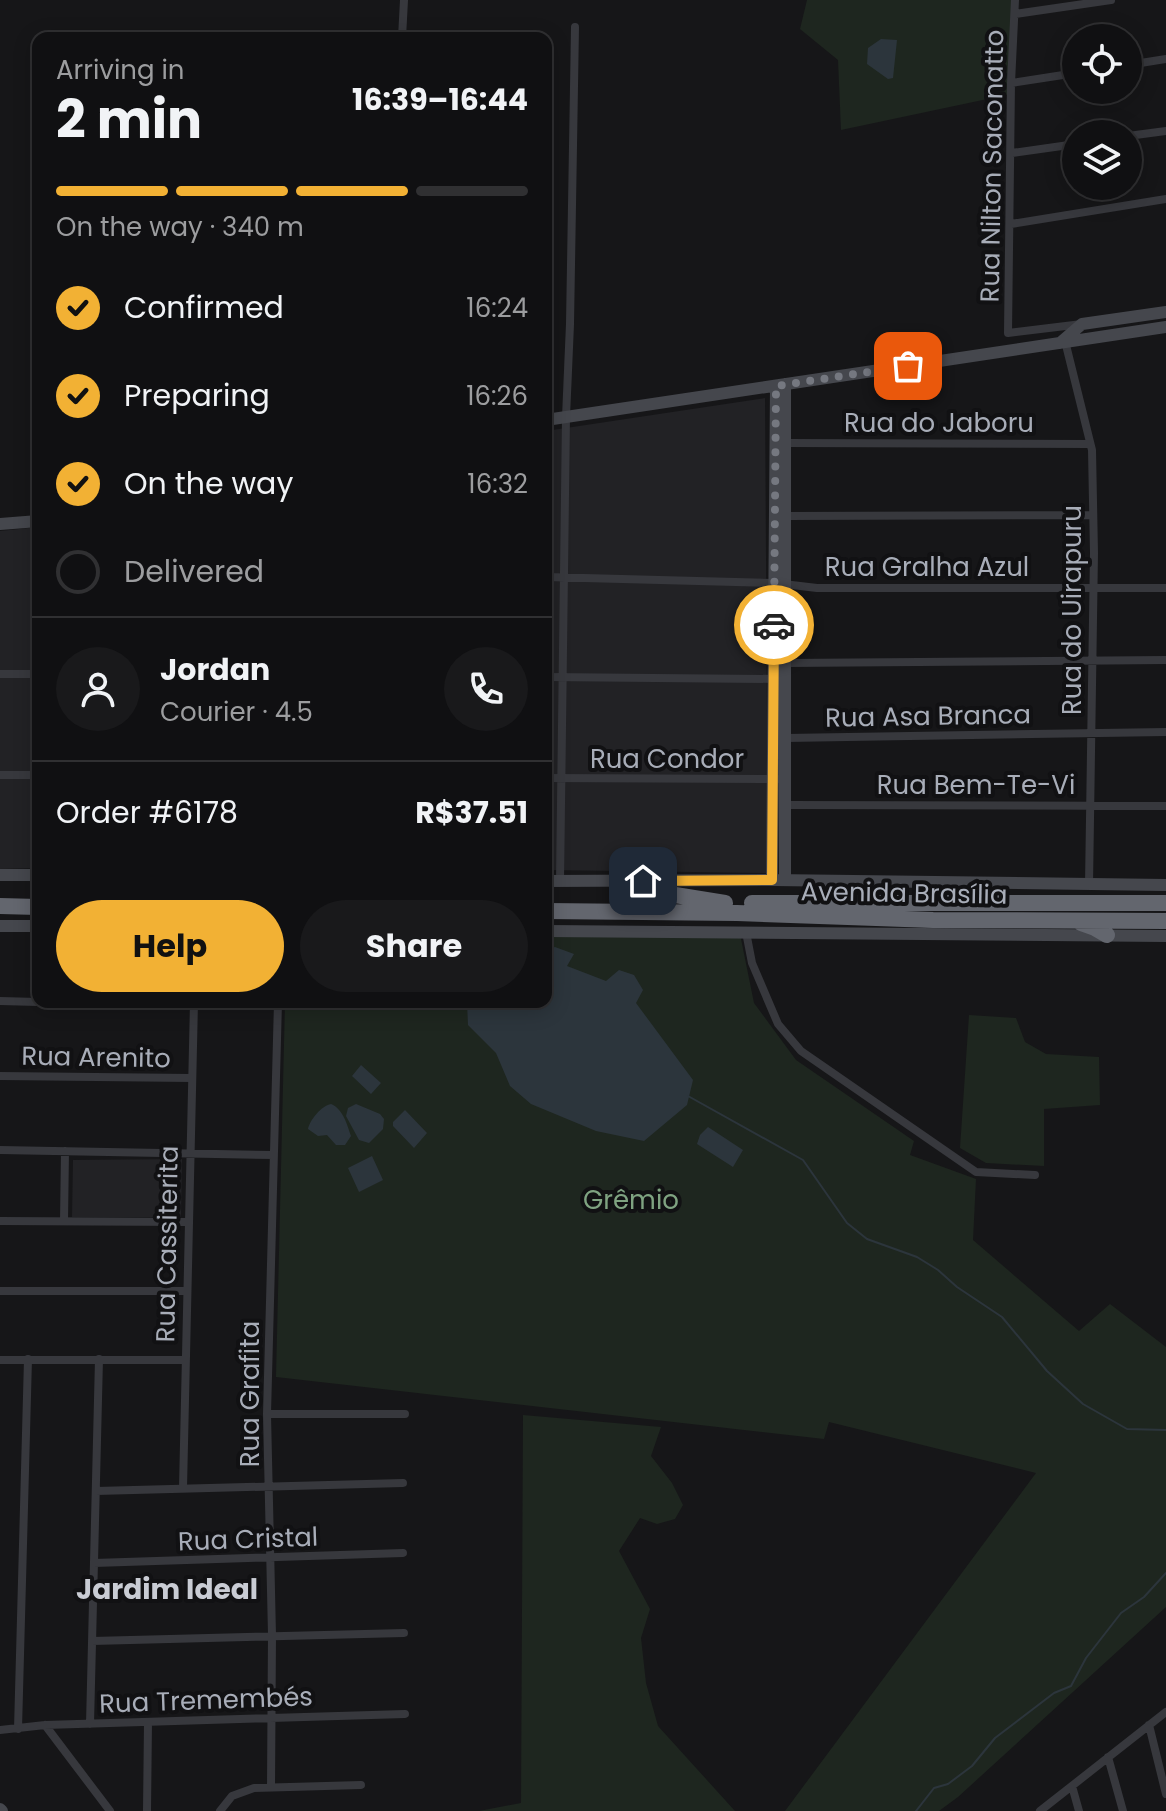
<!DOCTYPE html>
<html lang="en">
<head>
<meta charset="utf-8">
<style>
  body { margin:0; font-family:Poppins,sans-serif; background:#19191b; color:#f1f3f6; height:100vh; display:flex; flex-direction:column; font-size:30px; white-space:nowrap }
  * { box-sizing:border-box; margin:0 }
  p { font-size:26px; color:#9c9d9f }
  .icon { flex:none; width:44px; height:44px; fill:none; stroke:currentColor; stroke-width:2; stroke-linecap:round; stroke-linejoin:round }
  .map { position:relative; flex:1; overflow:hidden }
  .drawer { position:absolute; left:32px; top:32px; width:520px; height:976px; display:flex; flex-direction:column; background:#101012; border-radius:16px; box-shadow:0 4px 20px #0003,0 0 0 2px #303032 }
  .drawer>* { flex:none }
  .controls { position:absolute; left:1062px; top:24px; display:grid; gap:16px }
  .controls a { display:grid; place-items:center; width:80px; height:80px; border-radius:50%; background:#101012; box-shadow:0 4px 20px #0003,0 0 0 2px #303032; font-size:40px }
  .pin { position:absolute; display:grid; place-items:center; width:68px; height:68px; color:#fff; margin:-34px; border-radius:16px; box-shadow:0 4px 12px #0006 }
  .courier { position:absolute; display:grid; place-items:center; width:80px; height:80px; margin:-40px; border:6px solid #f2b134; border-radius:50%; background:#fff; color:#222; box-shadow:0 2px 10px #0007 }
  .summary em { font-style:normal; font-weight:700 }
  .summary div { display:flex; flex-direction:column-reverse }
  .summary { display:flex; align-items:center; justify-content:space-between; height:136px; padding:0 24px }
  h1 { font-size:52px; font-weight:700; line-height:60px }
  .bar { display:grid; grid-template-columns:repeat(4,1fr); gap:12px 8px; align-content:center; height:96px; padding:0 24px }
  .bar i { height:10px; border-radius:6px; background:#303032 }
  .bar .current { background:#f2b134 }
  .bar p { grid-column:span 4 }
  .line { display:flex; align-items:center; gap:20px; padding:0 24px; border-top:2px solid #303032 }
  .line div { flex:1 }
  .round { display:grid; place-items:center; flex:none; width:84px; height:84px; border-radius:42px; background:#19191b }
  ol { padding:0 24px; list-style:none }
  li { display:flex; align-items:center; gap:24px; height:88px }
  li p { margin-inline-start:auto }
  li .icon { padding:8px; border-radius:50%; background:#f2b134; color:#111; stroke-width:4 }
  li:last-child { color:#9c9d9f }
  li i { width:44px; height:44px; border:4px solid #303032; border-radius:50% }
  .action { display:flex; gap:16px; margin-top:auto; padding:16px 24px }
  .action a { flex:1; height:92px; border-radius:48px; background:#f2b134; color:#111; font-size:32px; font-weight:700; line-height:92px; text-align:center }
  .action a+a { background:#19191b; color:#f1f3f6 }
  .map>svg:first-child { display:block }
  .built { fill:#222225 }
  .green { fill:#1e261f }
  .water { fill:#2c353c }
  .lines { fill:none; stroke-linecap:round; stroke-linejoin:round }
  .stream { stroke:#2c353c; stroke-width:2 }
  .street { stroke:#37383d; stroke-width:8 }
  .secondary { stroke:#45474d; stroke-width:12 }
  .highway { stroke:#63666e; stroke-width:16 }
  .done { stroke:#757880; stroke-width:8; stroke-dasharray:0 14.4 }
  .route { stroke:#f2b134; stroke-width:10 }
  .labels { text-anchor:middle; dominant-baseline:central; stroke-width:8; stroke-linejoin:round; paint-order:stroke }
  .street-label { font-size:26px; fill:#a8adb8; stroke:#111113 }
  .park-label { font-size:26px; fill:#7fa381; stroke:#111113 }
  .neighbourhood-label { font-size:28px; font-weight:bold; fill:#c9ccd4; stroke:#111113 }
</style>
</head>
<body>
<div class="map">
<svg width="1166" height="1811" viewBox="0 0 1166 1811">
  <rect width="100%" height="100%" fill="#161618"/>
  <path class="built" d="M765,398L768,873L546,870V431Z
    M38,527V868L0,869V531Z
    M182,1159L181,1217H72L73,1160Z"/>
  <path class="green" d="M807,0H1012L1011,94L841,130L838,60L800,29Z
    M546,934H740L754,1003L796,1060L914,1141L910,1155L976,1179L973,1240L1079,1331L1110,1304L1166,1347V1607L958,1797L939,1811H785L1036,1473L829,1422L824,1439L276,1377L285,1002H546Z
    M969,1015L1016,1018L1025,1042L1046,1054L1099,1057L1100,1105L1044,1109V1166L986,1163L960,1148Z
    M523,1415L661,1427L651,1456L672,1483L683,1505L675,1519L657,1524L640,1518L619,1551L650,1609L641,1638L646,1683L658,1726L735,1811H479L521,1803Z"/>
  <path class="water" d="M881,39L897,40L893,78L888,79L867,64L868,48Z
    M555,947L574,954L567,966L606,981L619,970L634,975L643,990L636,1003L693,1080L687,1105L644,1141L596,1131L531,1104L510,1086L496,1053L468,1025L467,1002H546V950Z
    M361,1065L381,1083L371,1094L352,1076Z
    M331,1104C343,1109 347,1124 351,1136L345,1145H336L327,1135L318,1136L308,1129C310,1120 321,1106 331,1104Z
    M356,1104L380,1114L384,1119L383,1129L369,1143L359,1140L346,1116L348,1108Z
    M405,1110L427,1133L414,1148L393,1126V1122Z
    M708,1127L743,1150L733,1167L697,1144L700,1135Z
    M372,1156L383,1180L359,1192L348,1168Z"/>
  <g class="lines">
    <path class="stream" d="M688,1096L803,1160L847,1223L867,1239L917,1257L938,1270L957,1287L1002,1317L1047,1371L1083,1404L1127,1429L1166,1430
      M916,1811L934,1788L948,1784L972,1766L995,1738L1054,1693L1071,1686L1086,1658L1121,1613L1144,1597L1166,1573"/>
    <path class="street" d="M1015,0L1011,83L1008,333L1082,324
      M1015,14L1111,0
      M402,38L404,0
      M1128,65L1166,59
      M1011,83L1076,73
      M1128,136L1166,131
      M1012,153L1076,144
      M1011,224L1166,199
      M1065,341L1092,450L1094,553L1089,885
      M787,443L1090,444
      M786,516L1093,515
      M546,577L775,583L817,588H1166
      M786,663L1166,660
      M0,674H38
      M546,677L778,679
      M786,738L1166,732
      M0,775H38
      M546,778L778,779
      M787,805L1166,806
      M560,881L566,417L570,324L575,27
      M746,932L752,963L778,1024L801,1051L976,1172L1035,1175
      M0,1001L38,1002
      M52,1002L194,1004
      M0,1076L191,1078
      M0,1150L274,1155
      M0,1221L188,1222
      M64,1221L65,1151
      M0,1291H186
      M0,1360H184
      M267,1414H405
      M183,1488L194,1002
      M96,1491L403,1483
      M94,1563L403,1553
      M92,1641L404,1633
      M90,1724L99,1359
      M45,1725L110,1811
      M1149,1725L1166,1794
      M18,1729L28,1359
      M0,1730L45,1725L405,1714
      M1108,1757L1123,1811
      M1072,1786L1079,1811
      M271,1787L272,1635L267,1414L278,1002
      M147,1811L148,1722
      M220,1811L232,1796L254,1788L361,1785
      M1040,1811L1166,1712"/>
    <path class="secondary" d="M1060,343L1082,324L1166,312
      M546,420L1166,327
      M0,524L38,521
      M0,875H38
      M772,880L776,386
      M785,880V384
      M546,881L772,880L1166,885
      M0,926H38
      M546,931L1166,936
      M0,1809L2,1811"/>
    <path class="highway" d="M643,881L669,894L725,903
      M752,903H1166
      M0,906L38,907
      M546,911L737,913L933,920L1166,921
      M1081,923L1095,928L1107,935"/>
  </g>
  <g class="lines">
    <path class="done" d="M774,625L776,386L908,366"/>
    <path class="route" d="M643,881L772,880L774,625"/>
  </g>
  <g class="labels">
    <g class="street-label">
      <text transform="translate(992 166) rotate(-89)">Rua Nilton Saconatto</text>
      <text x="939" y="423">Rua do Jaboru</text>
      <text x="927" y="567">Rua Gralha Azul</text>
      <text transform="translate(1072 610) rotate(-90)">Rua do Uirapuru</text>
      <text transform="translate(928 716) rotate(-1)">Rua Asa Branca</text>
      <text x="667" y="759">Rua Condor</text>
      <text x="976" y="785">Rua Bem-Te-Vi</text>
      <text transform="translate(904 893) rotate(1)">Avenida Brasília</text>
      <text transform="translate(96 1057) rotate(1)">Rua Arenito</text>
      <text transform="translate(167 1244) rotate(-89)">Rua Cassiterita</text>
      <text transform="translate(250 1394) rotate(-90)">Rua Grafita</text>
      <text transform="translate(248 1539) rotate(-2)">Rua Cristal</text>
      <text transform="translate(206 1700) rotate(-2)">Rua Tremembés</text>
    </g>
    <g class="park-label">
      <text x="631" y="1200">Grêmio</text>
    </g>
    <g class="neighbourhood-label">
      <text x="167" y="1589">Jardim Ideal</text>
    </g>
  </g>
</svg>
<div class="controls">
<a><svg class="icon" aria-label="locate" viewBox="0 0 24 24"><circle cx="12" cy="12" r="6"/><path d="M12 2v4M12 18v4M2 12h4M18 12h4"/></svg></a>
<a><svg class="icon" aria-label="layers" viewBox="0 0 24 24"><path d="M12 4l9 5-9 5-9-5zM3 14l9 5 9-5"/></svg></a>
</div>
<div class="pin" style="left:908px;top:366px;background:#ea580c"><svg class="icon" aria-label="bag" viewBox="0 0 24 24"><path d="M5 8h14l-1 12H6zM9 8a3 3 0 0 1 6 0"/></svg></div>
<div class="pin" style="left:643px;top:881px;background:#1f2937"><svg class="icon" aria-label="home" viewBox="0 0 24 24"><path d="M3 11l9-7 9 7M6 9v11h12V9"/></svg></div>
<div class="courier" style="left:774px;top:625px"><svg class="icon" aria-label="car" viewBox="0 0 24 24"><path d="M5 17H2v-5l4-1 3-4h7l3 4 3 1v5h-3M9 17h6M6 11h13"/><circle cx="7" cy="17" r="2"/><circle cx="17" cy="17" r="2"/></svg></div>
<section class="drawer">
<div class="summary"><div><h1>2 min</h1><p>Arriving in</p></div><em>16:39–16:44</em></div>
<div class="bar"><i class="current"></i><i class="current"></i><i class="current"></i><i></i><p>On the way · 340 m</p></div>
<ol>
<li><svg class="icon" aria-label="check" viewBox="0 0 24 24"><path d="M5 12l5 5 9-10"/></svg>Confirmed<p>16:24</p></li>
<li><svg class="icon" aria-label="check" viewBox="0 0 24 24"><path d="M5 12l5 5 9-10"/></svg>Preparing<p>16:26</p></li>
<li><svg class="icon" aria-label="check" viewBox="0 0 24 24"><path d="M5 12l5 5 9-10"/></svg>On the way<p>16:32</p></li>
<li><i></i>Delivered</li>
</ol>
<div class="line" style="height:144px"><a class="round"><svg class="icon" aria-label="person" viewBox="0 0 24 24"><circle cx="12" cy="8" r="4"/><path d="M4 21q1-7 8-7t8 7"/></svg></a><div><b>Jordan</b><p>Courier · 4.5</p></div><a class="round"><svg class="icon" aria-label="phone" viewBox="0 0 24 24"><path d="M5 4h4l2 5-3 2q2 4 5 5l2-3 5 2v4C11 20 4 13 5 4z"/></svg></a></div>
<div class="line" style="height:104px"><div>Order #6178</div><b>R$37.51</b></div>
<div class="action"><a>Help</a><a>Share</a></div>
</section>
</div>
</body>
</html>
